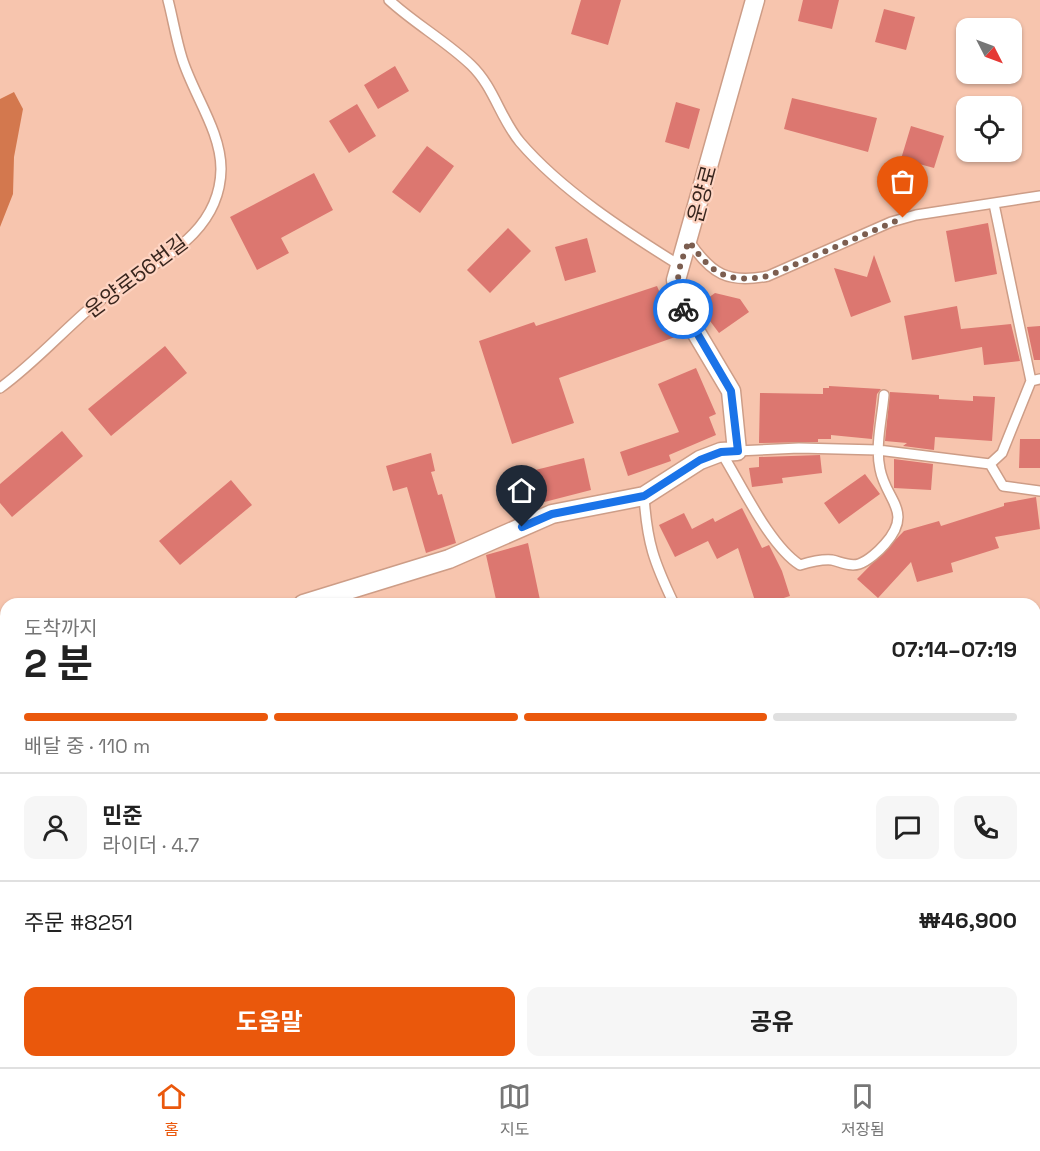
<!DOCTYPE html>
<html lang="ko">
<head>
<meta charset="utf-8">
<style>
  body { margin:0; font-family:"Space Grotesk","Noto Sans KR",sans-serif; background:#f6f6f6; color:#222; height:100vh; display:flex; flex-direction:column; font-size:22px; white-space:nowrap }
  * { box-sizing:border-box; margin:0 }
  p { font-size:20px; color:#767676 }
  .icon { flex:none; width:33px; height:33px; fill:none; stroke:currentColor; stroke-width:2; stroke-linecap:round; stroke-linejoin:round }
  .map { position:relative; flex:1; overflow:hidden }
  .side { position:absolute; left:0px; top:598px; width:1041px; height:470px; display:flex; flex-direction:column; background:#fff; border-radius:18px 18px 0 0; box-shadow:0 2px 4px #0004 }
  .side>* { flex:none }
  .needle { width:39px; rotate:132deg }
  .buttons { position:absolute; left:956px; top:18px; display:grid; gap:12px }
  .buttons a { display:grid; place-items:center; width:66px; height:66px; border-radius:12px; background:#fff; box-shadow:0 2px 4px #0004; font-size:30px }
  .pin { position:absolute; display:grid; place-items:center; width:51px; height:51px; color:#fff; margin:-62px -26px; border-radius:50% 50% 50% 0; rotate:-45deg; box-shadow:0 0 6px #0007 }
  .pin .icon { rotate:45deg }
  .courier { position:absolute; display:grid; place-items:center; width:60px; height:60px; margin:-30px; border:4px solid #1a73e8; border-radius:50%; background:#fff; color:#222; box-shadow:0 2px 8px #0007 }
  .headline em { font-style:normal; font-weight:700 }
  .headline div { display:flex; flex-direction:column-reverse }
  .headline { display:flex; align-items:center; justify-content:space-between; height:102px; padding:0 24px }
  h1 { font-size:39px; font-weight:700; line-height:45px }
  .bar { display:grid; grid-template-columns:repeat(4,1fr); gap:9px 6px; align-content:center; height:72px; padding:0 24px }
  .bar i { height:8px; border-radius:4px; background:#e0e0e0 }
  .bar .active { background:#ea580c }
  .bar p { grid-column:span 4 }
  .line { display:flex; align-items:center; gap:15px; padding:0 24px; border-top:2px solid #e0e0e0 }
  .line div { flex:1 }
  .round { display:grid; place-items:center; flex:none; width:63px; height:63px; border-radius:12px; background:#f6f6f6 }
  .button { display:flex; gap:12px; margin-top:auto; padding:12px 24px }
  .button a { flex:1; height:69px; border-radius:12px; background:#ea580c; color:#fff; font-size:24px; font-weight:700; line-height:69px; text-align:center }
  .button a+a { background:#f6f6f6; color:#222 }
  .tab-bar { display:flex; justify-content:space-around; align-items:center; height:84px; border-top:2px solid #e0e0e0; background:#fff; font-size:16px; color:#767676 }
  .tab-bar a { display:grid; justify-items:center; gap:3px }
  .tab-bar .active { color:#ea580c }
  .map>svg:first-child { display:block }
  .forest { fill:#d3784e }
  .building { fill:#dc7770 }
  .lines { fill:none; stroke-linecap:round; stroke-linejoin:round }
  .lane-casing { stroke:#cd9d87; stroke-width:12 }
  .street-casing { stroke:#cd9d87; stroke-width:21 }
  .lane { stroke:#fff; stroke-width:9 }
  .street { stroke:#fff; stroke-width:18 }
  .done { stroke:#7c5e50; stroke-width:6; stroke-dasharray:0 10.8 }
  .route { stroke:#1a73e8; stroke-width:8 }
  .labels { text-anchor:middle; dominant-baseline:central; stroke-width:4.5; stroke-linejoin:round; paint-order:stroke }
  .street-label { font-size:21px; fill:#39261e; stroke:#fed4c2 }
</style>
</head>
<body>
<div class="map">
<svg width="1040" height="1067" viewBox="0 0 1040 1067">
  <rect width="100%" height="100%" fill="#f7c5ae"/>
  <path class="forest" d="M14,92L23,109L14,157L13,194L0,227V99Z
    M0,1031H6V1062H804L805,1067H0Z
    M945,1062H973V1067H916Z"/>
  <path class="building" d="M581,0H621L608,45L571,34Z
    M803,0H839L832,29L798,21Z
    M884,9L915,17L906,50L875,42Z
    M395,66L409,91L378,109L364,85Z
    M792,98L877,118L868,152L784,129Z
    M676,102L700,109L689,149L665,142Z
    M357,104L376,136L349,153L329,121Z
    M911,126L944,136L934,168L901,159Z
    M427,146L454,166L420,213L392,192Z
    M314,173L333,210L281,238L289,253L257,270L230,217Z
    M988,223L997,274L955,282L946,231Z
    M508,228L531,251L490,293L467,270Z
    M587,238L596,272L565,281L555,247Z
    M874,255L891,302L851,317L834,268L867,277Z
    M657,286L678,336L559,378L574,423L512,444L479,341L534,322L536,326Z
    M715,293L740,299L749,312L719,333L698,305Z
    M957,306L961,329L1011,324L1020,361L984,365L982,347L912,360L904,316Z
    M1040,326V360H1034L1027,327Z
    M165,346L187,373L111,436L88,409Z
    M696,368L716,414L709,417L716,435L669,455L671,461L628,476L620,452L679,432L658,384Z
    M829,386L881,389L877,394L872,439L831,435V439H818V442L759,443L760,393L823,394V388H829Z
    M890,392L939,395V399L973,401V396L995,397L992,441L935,437L934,450L903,446L907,443L885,441Z
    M62,431L83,456L12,517L0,503V484Z
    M1020,439H1040V468H1019Z
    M431,453L435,471L431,472L438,495L442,494L456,543L426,553L407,487L393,491L386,466Z
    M820,455L822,473L782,478L783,483L752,487L749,468L759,467V457Z
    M584,458L591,490L525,507L519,474Z
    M894,459L933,464L931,490L894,488Z
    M865,474L880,494L839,524L824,503Z
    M231,480L252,505L180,565L159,541Z
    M1036,497L1040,529L995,537L999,548L951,563L953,572L917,582L911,562L878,598L857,579L904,531L939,521L941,526L1004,506V503Z
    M742,508L762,548L769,545L782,571L790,596L765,604H756L738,548L717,559L708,541L675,557L659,525L684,513L692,529L713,518L715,522Z
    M528,543L540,600L521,604H497L486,555Z"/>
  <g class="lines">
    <defs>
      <path id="lane" d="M389,0C415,24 446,41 471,65C494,87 500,118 520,142C561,190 626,232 679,265
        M994,204L1031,381
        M689,241C711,274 728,284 768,276L891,222L916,215L1040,196
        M0,388C32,365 59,335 89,309C136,268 220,245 221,169C221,131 193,94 182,58C176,39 173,19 168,0
        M737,451L799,448L878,450L990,464L1002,453L1031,381L1040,379
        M721,452C741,484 769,545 800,565C810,562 822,559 832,560C841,562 850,567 859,564C868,561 879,551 885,544C914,511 886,501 880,469C875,445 882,419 884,395
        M990,464L1003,486L1040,491
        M644,496C647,543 654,562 674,604
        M994,1062L1000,1067
        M895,1065L909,1062"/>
      <path id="street" d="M303,604L449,559L552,514L644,496L700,460L721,452L737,451L731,391L684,312L676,280L755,0
        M0,665L6,664"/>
    </defs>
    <use href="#lane" class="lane-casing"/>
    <use href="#street" class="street-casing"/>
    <use href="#lane" class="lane"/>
    <use href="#street" class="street"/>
  </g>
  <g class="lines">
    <path class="done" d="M683,309C673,283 679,266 689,241C711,274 728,284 768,276L903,218"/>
    <path class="route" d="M522,527L552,514L644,496L700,460L721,452L738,451L731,391L683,309"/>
  </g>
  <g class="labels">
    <g class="street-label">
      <text transform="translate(702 194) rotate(-75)">운양로</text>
      <text transform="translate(136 276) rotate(-37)">운양로56번길</text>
    </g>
  </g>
</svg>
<div class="buttons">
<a><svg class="needle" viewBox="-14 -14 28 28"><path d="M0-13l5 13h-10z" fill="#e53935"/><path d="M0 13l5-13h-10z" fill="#767676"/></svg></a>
<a><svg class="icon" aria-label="locate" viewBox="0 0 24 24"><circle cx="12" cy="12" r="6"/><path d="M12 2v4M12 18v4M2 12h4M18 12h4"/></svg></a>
</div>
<div class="pin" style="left:903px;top:218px;background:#ea580c"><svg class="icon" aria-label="bag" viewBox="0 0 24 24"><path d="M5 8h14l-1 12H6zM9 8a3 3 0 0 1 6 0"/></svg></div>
<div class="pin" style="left:522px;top:527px;background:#1f2937"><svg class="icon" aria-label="home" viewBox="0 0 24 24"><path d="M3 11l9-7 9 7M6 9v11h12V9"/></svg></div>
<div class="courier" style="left:683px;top:309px"><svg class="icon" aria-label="bike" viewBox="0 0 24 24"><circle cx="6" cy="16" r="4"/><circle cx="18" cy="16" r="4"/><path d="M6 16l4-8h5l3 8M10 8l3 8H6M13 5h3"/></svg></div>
<section class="side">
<div class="headline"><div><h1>2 분</h1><p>도착까지</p></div><em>07:14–07:19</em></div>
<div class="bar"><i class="active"></i><i class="active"></i><i class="active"></i><i></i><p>배달 중 · 110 m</p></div>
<div class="line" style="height:108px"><a class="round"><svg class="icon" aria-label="person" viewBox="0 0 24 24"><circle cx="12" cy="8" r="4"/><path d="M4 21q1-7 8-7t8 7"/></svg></a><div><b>민준</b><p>라이더 · 4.7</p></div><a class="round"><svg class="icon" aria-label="chat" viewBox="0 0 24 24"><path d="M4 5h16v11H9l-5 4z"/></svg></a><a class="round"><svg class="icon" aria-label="phone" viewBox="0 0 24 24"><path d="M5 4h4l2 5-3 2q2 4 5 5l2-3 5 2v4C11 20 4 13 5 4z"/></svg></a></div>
<div class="line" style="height:78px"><div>주문 #8251</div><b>₩46,900</b></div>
<div class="button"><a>도움말</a><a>공유</a></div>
</section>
</div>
<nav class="tab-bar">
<a class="active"><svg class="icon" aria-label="home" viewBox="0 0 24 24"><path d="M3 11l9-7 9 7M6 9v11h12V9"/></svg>홈</a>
<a><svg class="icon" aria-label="map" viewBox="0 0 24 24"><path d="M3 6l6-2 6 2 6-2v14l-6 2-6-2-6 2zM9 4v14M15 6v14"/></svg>지도</a>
<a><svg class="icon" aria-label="saved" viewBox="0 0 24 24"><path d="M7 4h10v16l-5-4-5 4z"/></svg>저장됨</a>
</nav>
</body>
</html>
